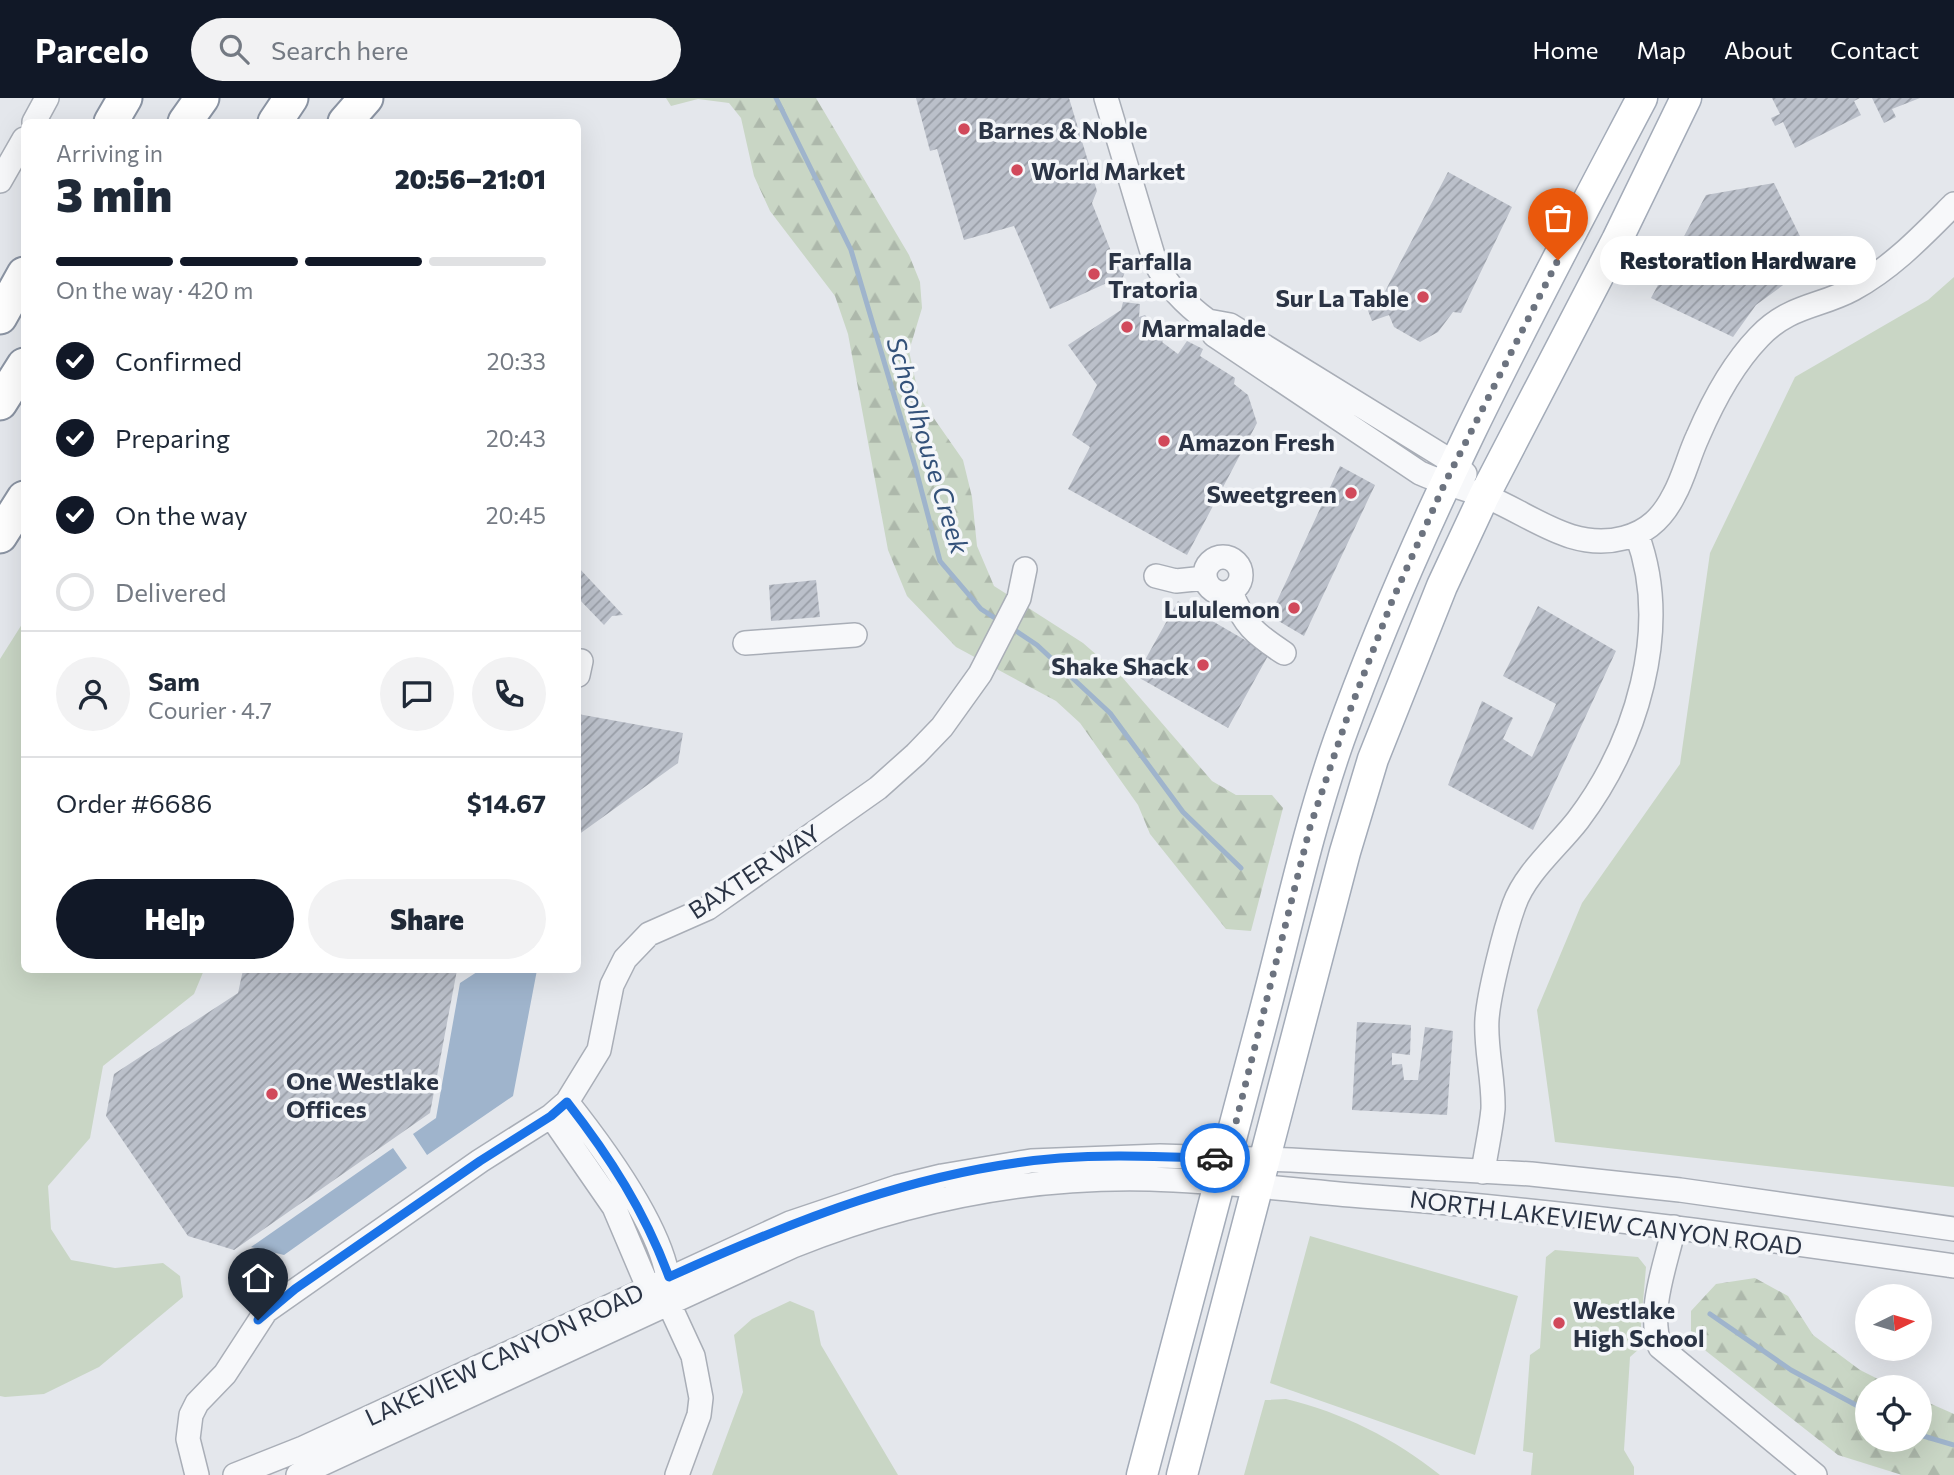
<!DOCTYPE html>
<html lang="en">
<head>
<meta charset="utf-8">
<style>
  body { margin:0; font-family:Commissioner,sans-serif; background:#f2f2f3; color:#1f2937; height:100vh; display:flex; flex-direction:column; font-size:26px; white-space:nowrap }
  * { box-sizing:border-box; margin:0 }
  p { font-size:23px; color:#747a83 }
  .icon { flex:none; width:38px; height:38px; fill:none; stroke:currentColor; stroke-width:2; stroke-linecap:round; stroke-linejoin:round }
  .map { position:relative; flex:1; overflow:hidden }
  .side { position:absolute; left:21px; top:21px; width:560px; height:854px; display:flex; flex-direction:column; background:#fff; border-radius:10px; box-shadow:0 7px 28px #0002 }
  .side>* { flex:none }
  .needle { width:46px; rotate:85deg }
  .controls { position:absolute; left:1855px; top:1186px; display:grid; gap:14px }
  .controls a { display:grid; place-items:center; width:77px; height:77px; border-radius:50%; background:#fff; box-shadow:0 7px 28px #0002; font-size:35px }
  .pin { position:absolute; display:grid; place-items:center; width:60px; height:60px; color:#fff; margin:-72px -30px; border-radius:50% 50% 50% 0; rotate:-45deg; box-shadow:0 0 7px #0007 }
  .pin .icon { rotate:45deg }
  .courier { position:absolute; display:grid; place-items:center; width:70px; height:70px; margin:-35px; border:5px solid #1a73e8; border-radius:50%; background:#fff; color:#222; box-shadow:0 2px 9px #0007 }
  .bubble { position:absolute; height:49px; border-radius:24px; background:#fff; box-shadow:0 7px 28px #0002; font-size:23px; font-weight:800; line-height:49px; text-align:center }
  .summary em { font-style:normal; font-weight:800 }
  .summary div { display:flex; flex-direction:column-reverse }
  .summary { display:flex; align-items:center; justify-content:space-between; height:119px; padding:0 35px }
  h1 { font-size:46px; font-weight:800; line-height:52px }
  .bar { display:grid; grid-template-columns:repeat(4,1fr); gap:10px 7px; align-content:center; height:84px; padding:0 35px }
  .bar i { height:9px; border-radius:5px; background:#e0e1e3 }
  .bar .current { background:#111827 }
  .bar p { grid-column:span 4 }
  .line { display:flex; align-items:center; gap:18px; padding:0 35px; border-top:2px solid #e0e1e3 }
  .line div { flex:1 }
  .round { display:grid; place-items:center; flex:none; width:74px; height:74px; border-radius:37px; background:#f2f2f3 }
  ol { padding:0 35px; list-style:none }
  li { display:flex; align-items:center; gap:21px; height:77px }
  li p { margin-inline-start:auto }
  li .icon { padding:7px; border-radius:50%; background:#111827; color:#fff; stroke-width:4 }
  li:last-child { color:#747a83 }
  li i { width:38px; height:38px; border:4px solid #e0e1e3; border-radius:50% }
  .cta { display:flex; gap:14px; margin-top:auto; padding:14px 35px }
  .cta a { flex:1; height:80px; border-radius:42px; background:#111827; color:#fff; font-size:28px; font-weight:800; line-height:80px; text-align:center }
  .cta a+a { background:#f2f2f3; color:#1f2937 }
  header { display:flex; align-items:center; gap:42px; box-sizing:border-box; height:98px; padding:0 35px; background:#111827; color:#fff }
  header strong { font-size:33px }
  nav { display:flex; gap:38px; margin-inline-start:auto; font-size:24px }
  .search { width:490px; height:63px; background:#f2f2f3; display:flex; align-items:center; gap:18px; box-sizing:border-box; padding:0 24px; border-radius:38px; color:#747a83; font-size:26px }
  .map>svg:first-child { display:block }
  .green { fill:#c9d6c5 }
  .forest { fill:url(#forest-firs) }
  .water { fill:#9fb4cc }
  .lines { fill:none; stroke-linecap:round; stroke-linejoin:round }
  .stream { stroke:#9fb4cc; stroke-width:5 }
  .building { fill:url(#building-hatch) }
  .minor-casing { stroke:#a9aeb7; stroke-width:26 }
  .major-casing { stroke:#a3abb8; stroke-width:33 }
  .highway-casing { stroke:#8b94a3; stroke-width:37 }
  .minor { stroke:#f7f8fa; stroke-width:23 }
  .major { stroke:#fff; stroke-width:30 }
  .highway { stroke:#fff; stroke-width:33 }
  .done { stroke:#6c737f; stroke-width:7; stroke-dasharray:0 12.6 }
  .route { stroke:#1a73e8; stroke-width:9 }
  .poi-dot { fill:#d1495b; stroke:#f4f6f9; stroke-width:2.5 }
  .labels { text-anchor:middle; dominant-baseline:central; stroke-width:7; stroke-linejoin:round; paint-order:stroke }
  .poi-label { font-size:24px; font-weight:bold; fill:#2b3445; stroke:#f4f6f9; text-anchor:start }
  .street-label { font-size:24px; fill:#2b3445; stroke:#f4f6f9 }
  .water-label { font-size:26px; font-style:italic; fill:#34527a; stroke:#f4f6f9 }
</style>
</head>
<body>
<header>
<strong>Parcelo</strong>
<div class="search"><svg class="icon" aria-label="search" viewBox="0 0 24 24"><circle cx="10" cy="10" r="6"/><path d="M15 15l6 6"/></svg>Search here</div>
<nav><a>Home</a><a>Map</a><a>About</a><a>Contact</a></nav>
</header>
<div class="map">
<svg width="1954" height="1377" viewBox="0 0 1954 1377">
  <defs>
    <pattern id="forest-firs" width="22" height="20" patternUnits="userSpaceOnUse" patternTransform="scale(1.75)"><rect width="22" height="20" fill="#c9d6c5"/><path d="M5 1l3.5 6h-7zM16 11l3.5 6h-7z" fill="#adb8ab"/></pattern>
    <pattern id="building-hatch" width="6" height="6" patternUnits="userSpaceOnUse" patternTransform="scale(1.75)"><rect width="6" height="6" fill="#bbc0ca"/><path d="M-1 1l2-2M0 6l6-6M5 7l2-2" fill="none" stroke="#989da6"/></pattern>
  </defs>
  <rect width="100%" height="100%" fill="#e4e7ec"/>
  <path class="green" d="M1954,179V1089L1555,1044L1537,912L1582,805L1680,666L1710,455L1795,279L1928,202Z
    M24,523V872H204L194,896L103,968L90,1040L48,1088L51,1131L71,1162L115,1170L163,1165L180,1178L183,1199L99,1269L44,1296L5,1299L0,1298V561Z
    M1310,1138L1518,1198L1475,1357L1270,1285Z
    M1555,1152L1638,1159L1646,1169L1639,1251L1630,1259L1624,1352L1634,1369V1377H1531L1533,1355L1523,1353L1530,1257L1540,1250L1546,1159Z
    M790,1203L814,1213L821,1247L898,1377H712L743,1294L734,1237L752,1221Z
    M1286,1301C1343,1315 1394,1340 1440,1377H1244L1265,1302Z"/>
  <path class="forest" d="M666,0H816L909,157L920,184L922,210L909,253L919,299L963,362L972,399L977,448L994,488L1083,545L1122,579L1212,683L1236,697H1272L1283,710L1251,833L1226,831L1150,736L1138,707L1080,625L1056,603L956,549L907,498L888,452L848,236L835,198L770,113L754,78L741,20L729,5L698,1L671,8Z
    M1755,1180L1788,1198L1813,1237L1860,1272L1896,1290H1867V1342H1920V1301L1954,1316V1377H1902L1838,1357L1706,1253L1691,1233V1213L1716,1186Z"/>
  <path class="water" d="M480,872H537L513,998L427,1057L413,1036L436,1020L460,885Z
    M393,1050L407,1070L284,1157L251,1149Z"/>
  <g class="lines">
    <path class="stream" d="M776,0L851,152L915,368L940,463L981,511L1001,524
      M1010,529L1037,547L1110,615L1183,714L1241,770
      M1710,1216L1791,1272L1867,1313
      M1920,1337L1954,1347"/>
  </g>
  <path class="building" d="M916,0H1069L1097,93L1092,105L1116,166L1126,171L1120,187L1109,184L1050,211L1014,128L964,142L937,51L930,53Z
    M1772,0H1860L1854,3L1861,17L1795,50L1783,24L1775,28L1771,20L1780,16Z
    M1872,0H1920L1892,11L1896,19L1884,25Z
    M1448,74L1512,109L1461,215L1453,214L1438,234L1420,244L1394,229L1389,217L1372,223L1365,205L1382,199Z
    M1774,85L1818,175L1786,185L1756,207L1733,239L1651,200L1706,97Z
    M1123,204L1140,206L1139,219L1145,217L1158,232L1161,231L1167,238L1162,244L1178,256L1187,243L1203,251L1200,258L1235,280L1234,286L1248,297L1257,325L1187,457L1068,391L1090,349L1072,337L1097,287L1068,247L1121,212Z
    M1340,368L1375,387L1304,538L1270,518Z
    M578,469L623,517L612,518L604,527L578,500Z
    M816,482L820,519L771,523L769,487Z
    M1178,503L1269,556L1228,630L1136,578Z
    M1538,508L1616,553L1533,732L1448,687L1482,603L1513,620L1503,641L1532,659L1556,606L1503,578Z
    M578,616L683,635L678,665L578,737Z
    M243,872H457L430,1015L234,1152L188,1138L106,1018L114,976L238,895Z
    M1357,924L1411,927L1410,957L1392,955V967L1402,966L1404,982H1418L1425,929L1453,933L1447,1017L1352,1012Z"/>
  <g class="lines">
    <defs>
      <path id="minor" d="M1106,0L1155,164C1168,189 1186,207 1208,223
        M34,24L47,0
        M0,83L24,41
        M1208,223L1214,237L1420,375C1442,385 1464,390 1485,398C1532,417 1572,454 1624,440C1648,434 1663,419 1674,397C1684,379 1689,357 1698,338C1713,303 1733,266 1759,239C1789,207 1820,209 1853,191C1893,169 1922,138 1954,106
        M1208,223L1230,227L1454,365L1465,376
        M1205 477a18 18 0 1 1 36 0a18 18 0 1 1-36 0Z
        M1156,478L1176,483L1205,480
        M1231,494C1244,527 1255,536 1284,555
        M745,545L855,537
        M578,577L581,563
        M567,1004C601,1047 669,1138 669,1193
        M551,1018L614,1109L648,1189L669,1206L693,1258L701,1300L699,1317L677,1377
        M1483,1074C1486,1053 1491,1032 1493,1011C1494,981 1485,950 1487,921C1489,894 1505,832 1514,807C1525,775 1558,748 1578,722C1636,645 1672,531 1637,437
        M1674,1129C1666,1167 1647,1211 1660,1249L1815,1377
        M197,1377L188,1341L191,1317L197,1305L225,1276L266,1213L480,1063L551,1018L567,1004L599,952L612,887L625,861L649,836L708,810L878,690L916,656L942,629L980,576L1019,500L1025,471
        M235,1377L303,1350L790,1125L897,1089L942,1078L1031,1063L1160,1058L1291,1062L1531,1076L1680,1092L1954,1131
        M298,1377L793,1148C908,1102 1026,1078 1150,1081C1221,1083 1292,1092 1362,1098C1561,1112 1757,1140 1954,1168"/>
      <path id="major" d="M1142,1377C1182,1224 1224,1072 1263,920C1288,826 1307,733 1339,642C1419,418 1532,209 1642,0
        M1182,1377L1345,754L1373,661L1442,488L1484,398L1617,142L1686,0"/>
      <path id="highway" d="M111,24L125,0
        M185,24L202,0
        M275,24L291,0
        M345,24L366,0
        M0,219L24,176
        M0,305L24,267
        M0,438L24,400"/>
    </defs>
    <use href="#minor" class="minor-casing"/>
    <use href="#major" class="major-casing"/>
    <use href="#highway" class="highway-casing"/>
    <use href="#minor" class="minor"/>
    <use href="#major" class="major"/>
    <use href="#highway" class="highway"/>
  </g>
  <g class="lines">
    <path class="done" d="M1215,1060H1227L1310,729L1347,620L1392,503L1444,387L1558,162"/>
    <path class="route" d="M258,1222L295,1191L480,1063L551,1018L567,1004C610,1059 645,1114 669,1179C795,1122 921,1071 1060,1060C1112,1056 1164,1059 1215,1060"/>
  </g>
  <g class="poi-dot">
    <circle cx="964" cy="31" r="7"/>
    <circle cx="1017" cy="72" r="7"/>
    <circle cx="1094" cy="176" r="7"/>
    <circle cx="1423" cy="199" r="7"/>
    <circle cx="1127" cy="229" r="7"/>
    <circle cx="1164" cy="343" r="7"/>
    <circle cx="1351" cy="395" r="7"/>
    <circle cx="1294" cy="510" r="7"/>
    <circle cx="1203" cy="567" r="7"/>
    <circle cx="272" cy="996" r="7"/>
    <circle cx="1559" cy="1225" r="7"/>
  </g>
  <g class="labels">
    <g class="poi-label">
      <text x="978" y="31">Barnes &amp; Noble</text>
      <text x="1031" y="72">World Market</text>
      <text x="1108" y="162">Farfalla<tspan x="1108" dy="28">Tratoria</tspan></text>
      <text x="1409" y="199" text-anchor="end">Sur La Table</text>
      <text x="1141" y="229">Marmalade</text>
      <text x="1178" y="343">Amazon Fresh</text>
      <text x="1337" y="395" text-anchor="end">Sweetgreen</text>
      <text x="1280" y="510" text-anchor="end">Lululemon</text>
      <text x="1189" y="567" text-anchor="end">Shake Shack</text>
      <text x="286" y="982">One Westlake<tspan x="286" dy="28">Offices</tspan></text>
      <text x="1573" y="1211">Westlake<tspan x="1573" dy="28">High School</tspan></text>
    </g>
    <g class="street-label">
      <text transform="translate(754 773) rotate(-33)">BAXTER WAY</text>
      <text transform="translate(1606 1124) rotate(7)">NORTH LAKEVIEW CANYON ROAD</text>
      <text transform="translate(504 1256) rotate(-25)">LAKEVIEW CANYON ROAD</text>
    </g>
    <g class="water-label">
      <text transform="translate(929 347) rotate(73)">Schoolhouse Creek</text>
    </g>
  </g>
</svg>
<div class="controls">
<a><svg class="needle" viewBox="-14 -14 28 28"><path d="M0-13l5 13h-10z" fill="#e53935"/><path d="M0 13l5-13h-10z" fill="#747a83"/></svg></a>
<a><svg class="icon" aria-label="locate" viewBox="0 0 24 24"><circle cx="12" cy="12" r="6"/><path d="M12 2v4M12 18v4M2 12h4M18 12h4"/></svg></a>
</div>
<div class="pin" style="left:1558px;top:162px;background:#ea580c"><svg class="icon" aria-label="bag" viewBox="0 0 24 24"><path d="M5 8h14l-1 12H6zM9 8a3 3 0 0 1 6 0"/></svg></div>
<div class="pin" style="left:258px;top:1222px;background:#1f2937"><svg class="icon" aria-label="home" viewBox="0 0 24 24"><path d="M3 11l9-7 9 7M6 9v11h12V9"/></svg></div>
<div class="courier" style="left:1215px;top:1060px"><svg class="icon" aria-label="car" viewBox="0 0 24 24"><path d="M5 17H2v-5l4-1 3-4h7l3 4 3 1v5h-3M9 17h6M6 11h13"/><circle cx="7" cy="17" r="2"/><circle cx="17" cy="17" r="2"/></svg></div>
<div class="bubble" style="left:1600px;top:138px;width:276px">Restoration Hardware</div>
<section class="side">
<div class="summary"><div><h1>3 min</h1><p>Arriving in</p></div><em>20:56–21:01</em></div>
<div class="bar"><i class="current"></i><i class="current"></i><i class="current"></i><i></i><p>On the way · 420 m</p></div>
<ol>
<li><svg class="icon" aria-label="check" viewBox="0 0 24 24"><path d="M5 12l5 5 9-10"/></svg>Confirmed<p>20:33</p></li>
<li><svg class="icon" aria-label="check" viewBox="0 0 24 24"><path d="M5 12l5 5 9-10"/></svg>Preparing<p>20:43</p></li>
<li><svg class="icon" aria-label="check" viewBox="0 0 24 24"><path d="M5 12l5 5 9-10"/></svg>On the way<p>20:45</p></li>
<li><i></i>Delivered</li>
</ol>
<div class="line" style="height:126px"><a class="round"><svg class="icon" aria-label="person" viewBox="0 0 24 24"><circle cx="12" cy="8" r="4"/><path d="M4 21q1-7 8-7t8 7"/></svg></a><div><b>Sam</b><p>Courier · 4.7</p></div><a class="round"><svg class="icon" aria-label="chat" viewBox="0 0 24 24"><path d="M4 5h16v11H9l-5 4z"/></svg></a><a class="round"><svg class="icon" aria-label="phone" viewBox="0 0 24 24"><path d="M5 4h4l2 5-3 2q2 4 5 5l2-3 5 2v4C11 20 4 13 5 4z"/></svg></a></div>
<div class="line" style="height:91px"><div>Order #6686</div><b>$14.67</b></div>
<div class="cta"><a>Help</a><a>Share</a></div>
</section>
</div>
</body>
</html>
